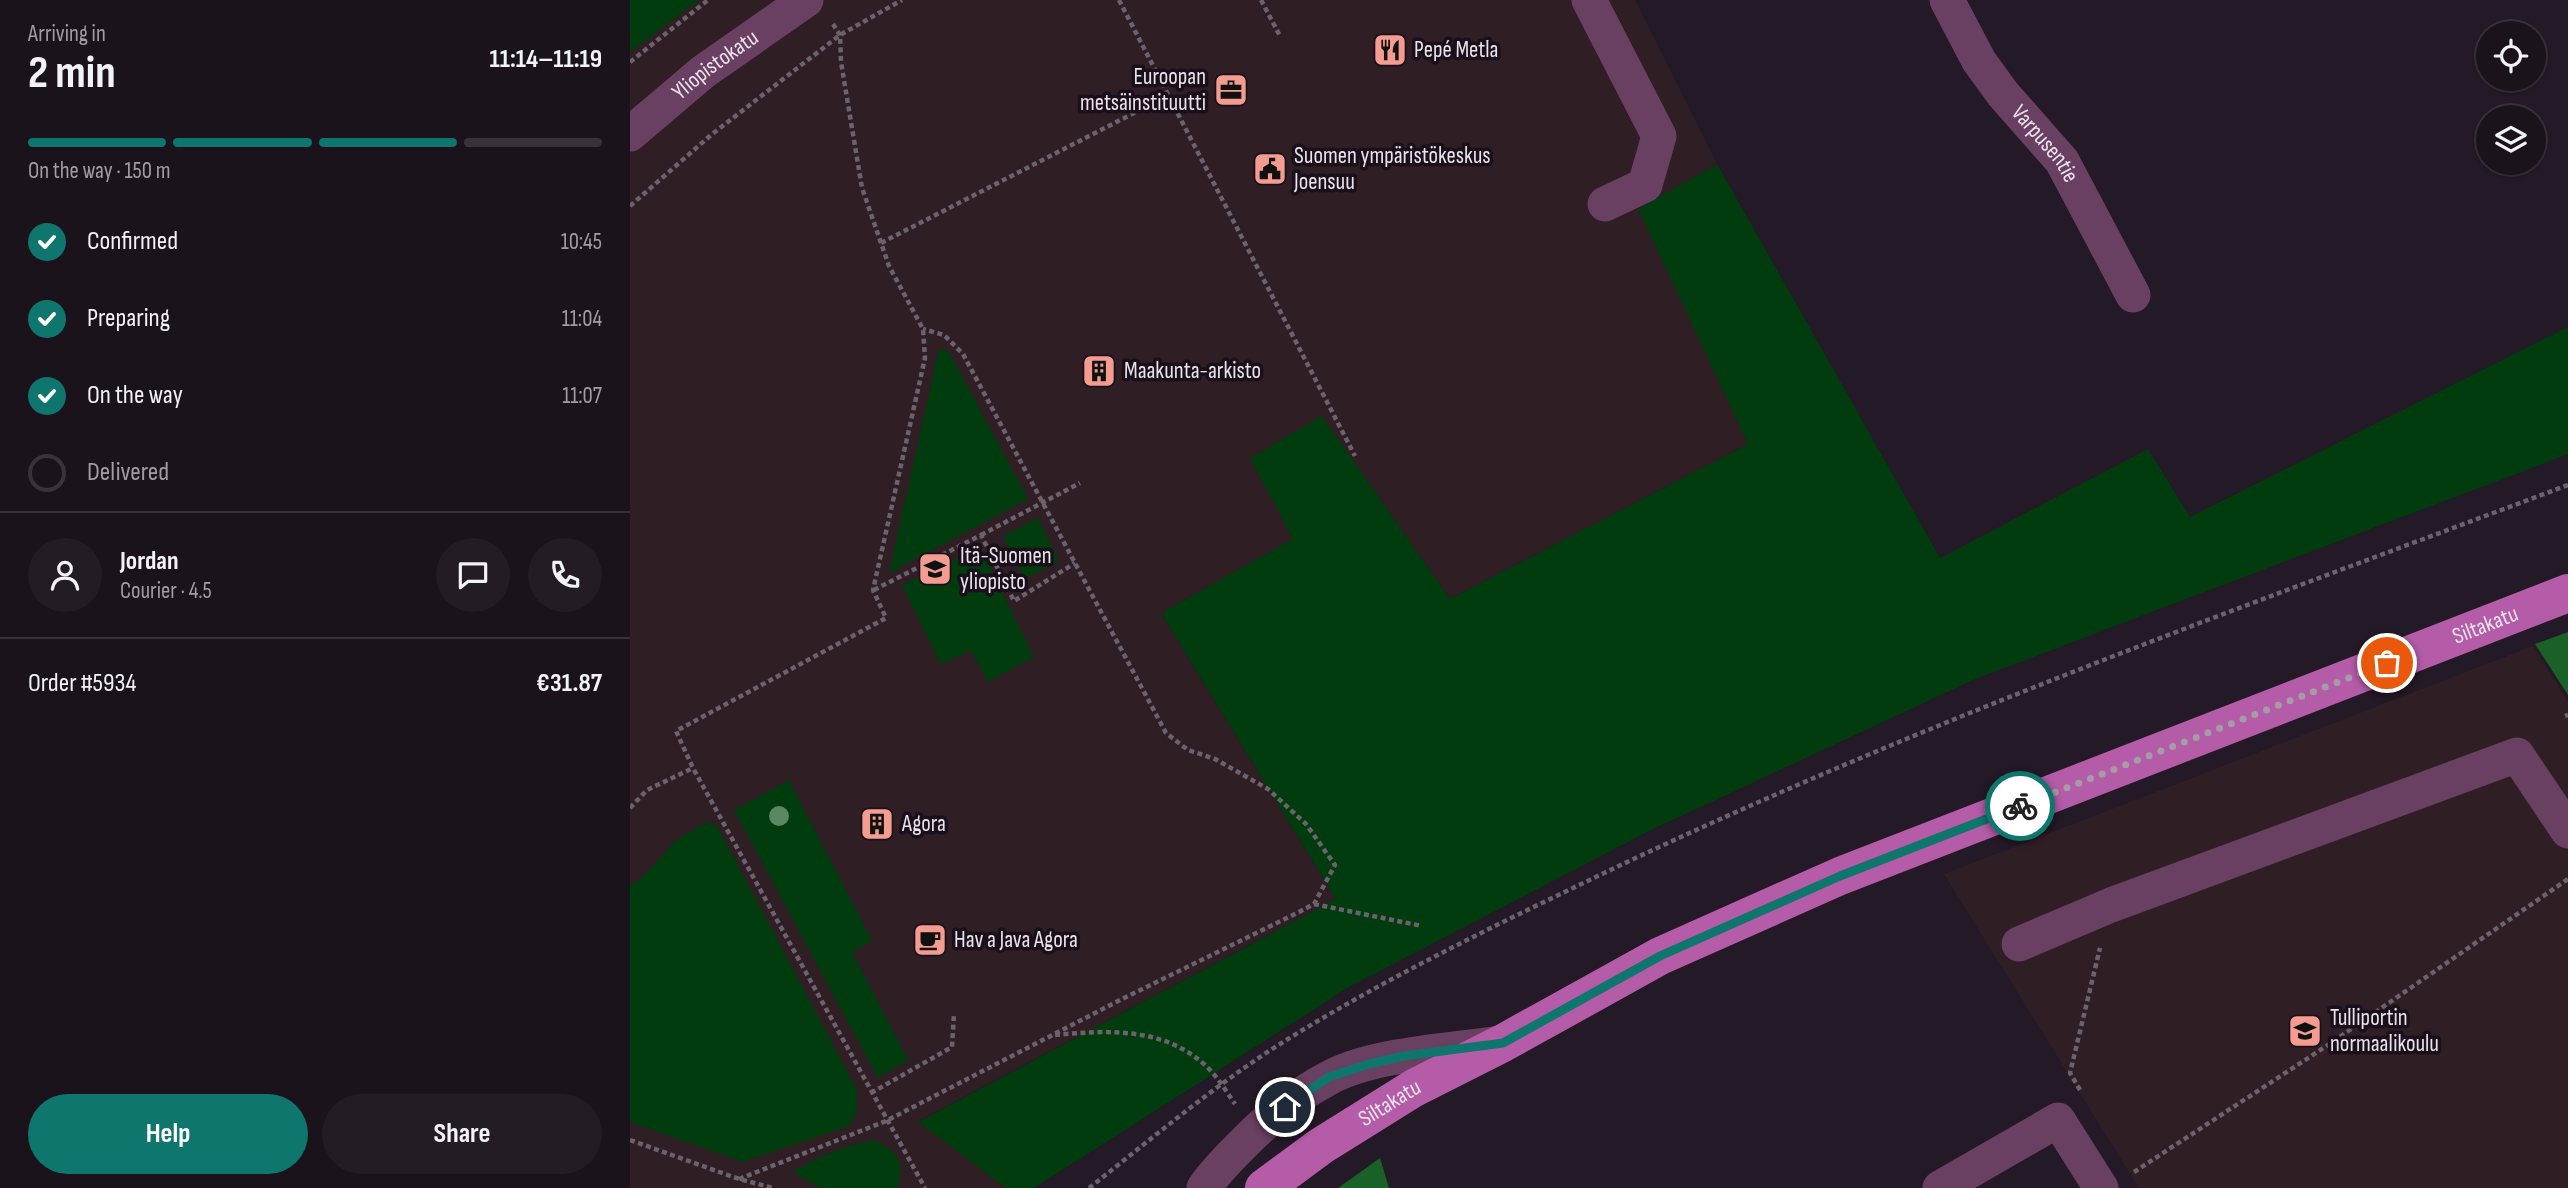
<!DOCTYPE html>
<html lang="en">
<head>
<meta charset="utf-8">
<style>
  body { margin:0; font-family:"Sofia Sans Condensed",sans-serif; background:#241c25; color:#f1f3f6; height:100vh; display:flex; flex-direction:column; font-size:26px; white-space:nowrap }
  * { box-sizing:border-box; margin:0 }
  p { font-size:23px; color:#a09ea3 }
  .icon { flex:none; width:38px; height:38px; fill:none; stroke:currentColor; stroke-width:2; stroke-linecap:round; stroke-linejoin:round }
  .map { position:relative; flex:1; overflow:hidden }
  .side { display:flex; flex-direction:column; background:#1b131c; width:630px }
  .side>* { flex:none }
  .controls { position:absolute; left:1846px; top:21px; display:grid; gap:14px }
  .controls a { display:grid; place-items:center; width:70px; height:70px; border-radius:50%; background:#1b131c; box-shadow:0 2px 5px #0004,0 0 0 2px #39323b; font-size:35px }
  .pin { position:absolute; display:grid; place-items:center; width:60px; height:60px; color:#fff; margin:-30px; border:4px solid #fff; border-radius:50%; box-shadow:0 2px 7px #0007 }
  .courier { position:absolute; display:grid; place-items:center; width:70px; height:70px; margin:-35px; border:5px solid #0f766e; border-radius:50%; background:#fff; color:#222; box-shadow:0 2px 9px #0007 }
  .overview em { font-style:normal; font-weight:700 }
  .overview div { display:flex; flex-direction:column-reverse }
  .overview { display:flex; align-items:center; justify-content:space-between; height:119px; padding:0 28px }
  h1 { font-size:46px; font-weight:700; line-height:52px }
  .bar { display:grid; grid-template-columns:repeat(4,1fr); gap:10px 7px; align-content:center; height:84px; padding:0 28px }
  .bar i { height:9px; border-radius:5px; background:#39323b }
  .bar .selected { background:#0f766e }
  .bar p { grid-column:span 4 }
  .line { display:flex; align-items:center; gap:18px; padding:0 28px; border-top:2px solid #39323b }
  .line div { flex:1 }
  .round { display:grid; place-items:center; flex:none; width:74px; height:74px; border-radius:37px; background:#241c25 }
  ol { padding:0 28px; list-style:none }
  li { display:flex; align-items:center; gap:21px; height:77px }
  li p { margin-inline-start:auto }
  li .icon { padding:7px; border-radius:50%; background:#0f766e; color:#fff; stroke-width:4 }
  li:last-child { color:#a09ea3 }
  li i { width:38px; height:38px; border:4px solid #39323b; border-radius:50% }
  .action { display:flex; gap:14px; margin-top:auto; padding:14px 28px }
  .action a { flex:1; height:80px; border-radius:42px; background:#0f766e; color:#fff; font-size:28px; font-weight:700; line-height:80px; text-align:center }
  .action a+a { background:#241c25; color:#f1f3f6 }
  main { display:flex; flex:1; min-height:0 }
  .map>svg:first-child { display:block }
  .education { fill:#301e25 }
  .green { fill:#003c0d }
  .forest { fill:#196126 }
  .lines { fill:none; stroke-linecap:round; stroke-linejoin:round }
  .path { stroke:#6c626e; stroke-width:4.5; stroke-dasharray:5 3.5; stroke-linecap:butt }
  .minor { stroke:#693f62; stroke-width:35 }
  .major { stroke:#b45ca8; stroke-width:38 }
  .tree { fill:#5a8860 }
  .done { stroke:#a59ca7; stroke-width:7; stroke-dasharray:0 12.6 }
  .route { stroke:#0f766e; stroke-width:9 }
  .labels { text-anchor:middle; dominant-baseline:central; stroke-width:7; stroke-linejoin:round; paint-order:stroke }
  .poi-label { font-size:23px; fill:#ebe3ec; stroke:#1a101c; text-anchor:start }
  .street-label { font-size:23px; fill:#ebe3ec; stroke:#1a101c }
</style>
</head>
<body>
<main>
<section class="side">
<div class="overview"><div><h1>2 min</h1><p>Arriving in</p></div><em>11:14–11:19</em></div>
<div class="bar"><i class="selected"></i><i class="selected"></i><i class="selected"></i><i></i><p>On the way · 150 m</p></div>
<ol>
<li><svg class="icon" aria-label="check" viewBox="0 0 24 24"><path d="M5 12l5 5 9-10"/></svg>Confirmed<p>10:45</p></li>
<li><svg class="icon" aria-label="check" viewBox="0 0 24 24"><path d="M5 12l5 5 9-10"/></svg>Preparing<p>11:04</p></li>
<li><svg class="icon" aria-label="check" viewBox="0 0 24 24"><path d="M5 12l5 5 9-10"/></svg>On the way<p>11:07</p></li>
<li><i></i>Delivered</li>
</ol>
<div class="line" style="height:126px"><a class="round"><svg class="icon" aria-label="person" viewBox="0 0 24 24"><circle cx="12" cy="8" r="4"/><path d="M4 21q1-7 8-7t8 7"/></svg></a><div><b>Jordan</b><p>Courier · 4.5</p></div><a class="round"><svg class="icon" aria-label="chat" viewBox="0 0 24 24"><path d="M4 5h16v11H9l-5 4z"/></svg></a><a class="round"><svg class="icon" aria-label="phone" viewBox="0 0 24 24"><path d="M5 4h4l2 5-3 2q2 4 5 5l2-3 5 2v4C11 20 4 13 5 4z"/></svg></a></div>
<div class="line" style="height:91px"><div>Order #5934</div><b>€31.87</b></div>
<div class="action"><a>Help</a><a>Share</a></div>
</section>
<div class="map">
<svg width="1938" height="1188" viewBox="0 0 1938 1188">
  <rect width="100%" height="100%" fill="#241926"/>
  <path class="education" d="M0,0H1005L1087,164L1009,209L1118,444L820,599L692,417L620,458L664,539L531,613L706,899L289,1121L376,1188H0Z
    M1903,646L1938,702V1188H1509L1314,874Z"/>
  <path class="green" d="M0,0H69L0,52Z
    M1087,164L1310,558L1518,449L1560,517L1938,327V454L1343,680L1021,830L719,987L404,1188H376L288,1122L706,899L531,613L663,539L620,458L692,416L820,599L1118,444L1008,209Z
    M309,349L319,352L398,499L259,573Z
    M408,518L429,561L394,579L373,536Z
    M350,547L404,657L358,682L341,650L311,665L272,585Z
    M159,780L242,941L222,952L278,1060L248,1078L104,810Z
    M77,822L87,826L227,1090V1112L219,1126L113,1162L0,1122V885L10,879L49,838Z
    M245,1140C269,1154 275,1159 268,1188H190L163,1172C186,1156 218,1145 245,1140Z"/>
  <path class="forest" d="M1938,632V695L1905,644Z
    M750,1158L759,1188H708Z"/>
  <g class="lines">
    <path class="path" d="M489,0L725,456
      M631,0L650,36
      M203,24L210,35L211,62L232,188L259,266L293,329L295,358L243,590L256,618L46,731L63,768L295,1188
      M0,62L78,0
      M0,206L81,135L210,35L272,0
      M251,243L539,95
      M351,535L450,483
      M244,590L351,535L384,601L445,563
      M1935,716L1938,715
      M0,808L17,790L63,768
      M684,904L792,926
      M425,1035C478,1030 533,1027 575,1065C587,1076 596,1091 605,1104
      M1450,1090L1440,1073L1470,948
      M241,1093L322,1047L324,1014
      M0,1140L109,1179L143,1188
      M1504,1172L1698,1045L1938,879
      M109,1179L256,1121L496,997L669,912L684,904L705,865L676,824L638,789L585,759L558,750L536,733L333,354L314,335L293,329
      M459,1188C524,1137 587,1083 658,1039C758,977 866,925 972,874C1285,724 1613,607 1938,485"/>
    <g class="minor">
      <path d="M959,0L1029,136L1015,185L975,204"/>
      <path id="s1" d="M1317,0L1349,61L1373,94L1432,161L1503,295"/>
      <path id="s2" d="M0,134L73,72L176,0"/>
      <path d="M1389,944L1481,905L1887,755L1938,831"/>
      <path d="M574,1188C586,1170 602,1155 617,1140C640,1117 670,1093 699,1078C741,1055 814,1051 863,1044"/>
      <path d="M1310,1188L1428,1120L1471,1188"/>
    </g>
    <path class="major" id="s3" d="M634,1188L691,1146L784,1088L873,1043L1030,956L1210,876L1938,593"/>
  </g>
  <circle class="tree" cx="149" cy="816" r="10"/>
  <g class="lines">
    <path class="done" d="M1390,806L1757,663"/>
    <path class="route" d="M655,1107L699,1077L739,1064L774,1056L873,1043L1030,956L1210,876L1390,806"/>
  </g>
  <defs>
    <symbol id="restaurant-square" viewBox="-11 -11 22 22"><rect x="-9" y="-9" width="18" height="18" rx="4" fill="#f59c90" stroke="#1a101c"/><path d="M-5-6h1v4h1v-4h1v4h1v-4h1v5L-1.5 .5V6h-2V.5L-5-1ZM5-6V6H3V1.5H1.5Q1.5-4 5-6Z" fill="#111"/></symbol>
    <symbol id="office-square" viewBox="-11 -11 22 22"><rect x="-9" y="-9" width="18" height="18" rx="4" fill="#f59c90" stroke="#1a101c"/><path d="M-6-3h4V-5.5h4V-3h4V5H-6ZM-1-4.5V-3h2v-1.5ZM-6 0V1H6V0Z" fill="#111"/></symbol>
    <symbol id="civic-square" viewBox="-11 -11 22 22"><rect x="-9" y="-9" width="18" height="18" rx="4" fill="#f59c90" stroke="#1a101c"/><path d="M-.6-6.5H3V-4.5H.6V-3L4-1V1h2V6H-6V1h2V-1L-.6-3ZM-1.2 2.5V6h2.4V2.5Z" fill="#111"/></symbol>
    <symbol id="building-square" viewBox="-11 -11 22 22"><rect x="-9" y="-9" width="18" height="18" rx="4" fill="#f59c90" stroke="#1a101c"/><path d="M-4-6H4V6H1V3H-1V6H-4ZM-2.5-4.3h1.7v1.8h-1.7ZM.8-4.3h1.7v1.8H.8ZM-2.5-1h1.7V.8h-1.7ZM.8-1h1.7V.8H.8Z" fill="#111"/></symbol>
    <symbol id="university-square" viewBox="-11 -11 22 22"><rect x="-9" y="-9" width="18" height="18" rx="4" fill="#f59c90" stroke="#1a101c"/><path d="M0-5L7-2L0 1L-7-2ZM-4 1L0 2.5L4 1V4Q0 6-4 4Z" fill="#111"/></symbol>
    <symbol id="cafe-square" viewBox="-11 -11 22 22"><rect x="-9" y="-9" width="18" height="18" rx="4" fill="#f59c90" stroke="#1a101c"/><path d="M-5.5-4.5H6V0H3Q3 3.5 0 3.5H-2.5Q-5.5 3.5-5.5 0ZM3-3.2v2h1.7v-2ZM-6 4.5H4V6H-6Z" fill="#111"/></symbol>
    <symbol id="school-square" viewBox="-11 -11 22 22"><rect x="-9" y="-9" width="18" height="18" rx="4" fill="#f59c90" stroke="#1a101c"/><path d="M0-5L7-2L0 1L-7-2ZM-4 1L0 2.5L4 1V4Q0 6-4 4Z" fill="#111"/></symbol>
  </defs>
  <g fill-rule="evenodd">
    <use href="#restaurant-square" x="741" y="31" width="38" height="38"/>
    <use href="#office-square" x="582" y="71" width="38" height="38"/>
    <use href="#civic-square" x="621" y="150" width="38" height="38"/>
    <use href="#building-square" x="450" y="352" width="38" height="38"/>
    <use href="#university-square" x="286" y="550" width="38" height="38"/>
    <use href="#building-square" x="228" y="805" width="38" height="38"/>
    <use href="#cafe-square" x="281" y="921" width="38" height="38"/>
    <use href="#school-square" x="1656" y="1012" width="38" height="38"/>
  </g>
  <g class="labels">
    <g class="poi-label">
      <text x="784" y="50">Pepé Metla</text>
      <text x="576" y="77" text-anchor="end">Euroopan<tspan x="576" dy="26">metsäinstituutti</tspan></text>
      <text x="664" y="156">Suomen ympäristökeskus<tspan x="664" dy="26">Joensuu</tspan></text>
      <text x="494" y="371">Maakunta-arkisto</text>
      <text x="330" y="556">Itä-Suomen<tspan x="330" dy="26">yliopisto</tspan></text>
      <text x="272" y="824">Agora</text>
      <text x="324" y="940">Hav a Java Agora</text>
      <text x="1700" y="1018">Tulliportin<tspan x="1700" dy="26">normaalikoulu</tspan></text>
    </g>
    <g class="street-label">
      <text stroke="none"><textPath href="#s2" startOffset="110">Yliopistokatu</textPath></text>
      <text stroke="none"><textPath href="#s1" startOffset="175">Varpusentie</textPath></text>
      <text stroke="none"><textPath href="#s3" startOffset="1349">Siltakatu</textPath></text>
      <text stroke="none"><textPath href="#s3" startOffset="152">Siltakatu</textPath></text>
    </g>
  </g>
</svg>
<div class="controls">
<a><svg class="icon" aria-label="locate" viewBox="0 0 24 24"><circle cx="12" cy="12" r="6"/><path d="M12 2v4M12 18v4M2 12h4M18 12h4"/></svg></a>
<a><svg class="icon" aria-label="layers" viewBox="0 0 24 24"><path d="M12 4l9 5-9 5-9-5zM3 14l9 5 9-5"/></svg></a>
</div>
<div class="pin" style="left:1757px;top:663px;background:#ea580c"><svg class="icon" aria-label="bag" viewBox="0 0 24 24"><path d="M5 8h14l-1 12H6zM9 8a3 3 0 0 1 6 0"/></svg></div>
<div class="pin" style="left:655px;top:1107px;background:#1f2937"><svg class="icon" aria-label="home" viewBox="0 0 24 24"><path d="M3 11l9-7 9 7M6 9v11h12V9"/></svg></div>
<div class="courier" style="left:1390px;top:806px"><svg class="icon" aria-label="bike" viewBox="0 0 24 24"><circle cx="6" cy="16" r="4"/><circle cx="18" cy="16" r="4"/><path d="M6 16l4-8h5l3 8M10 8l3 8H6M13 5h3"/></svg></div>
</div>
</main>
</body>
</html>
